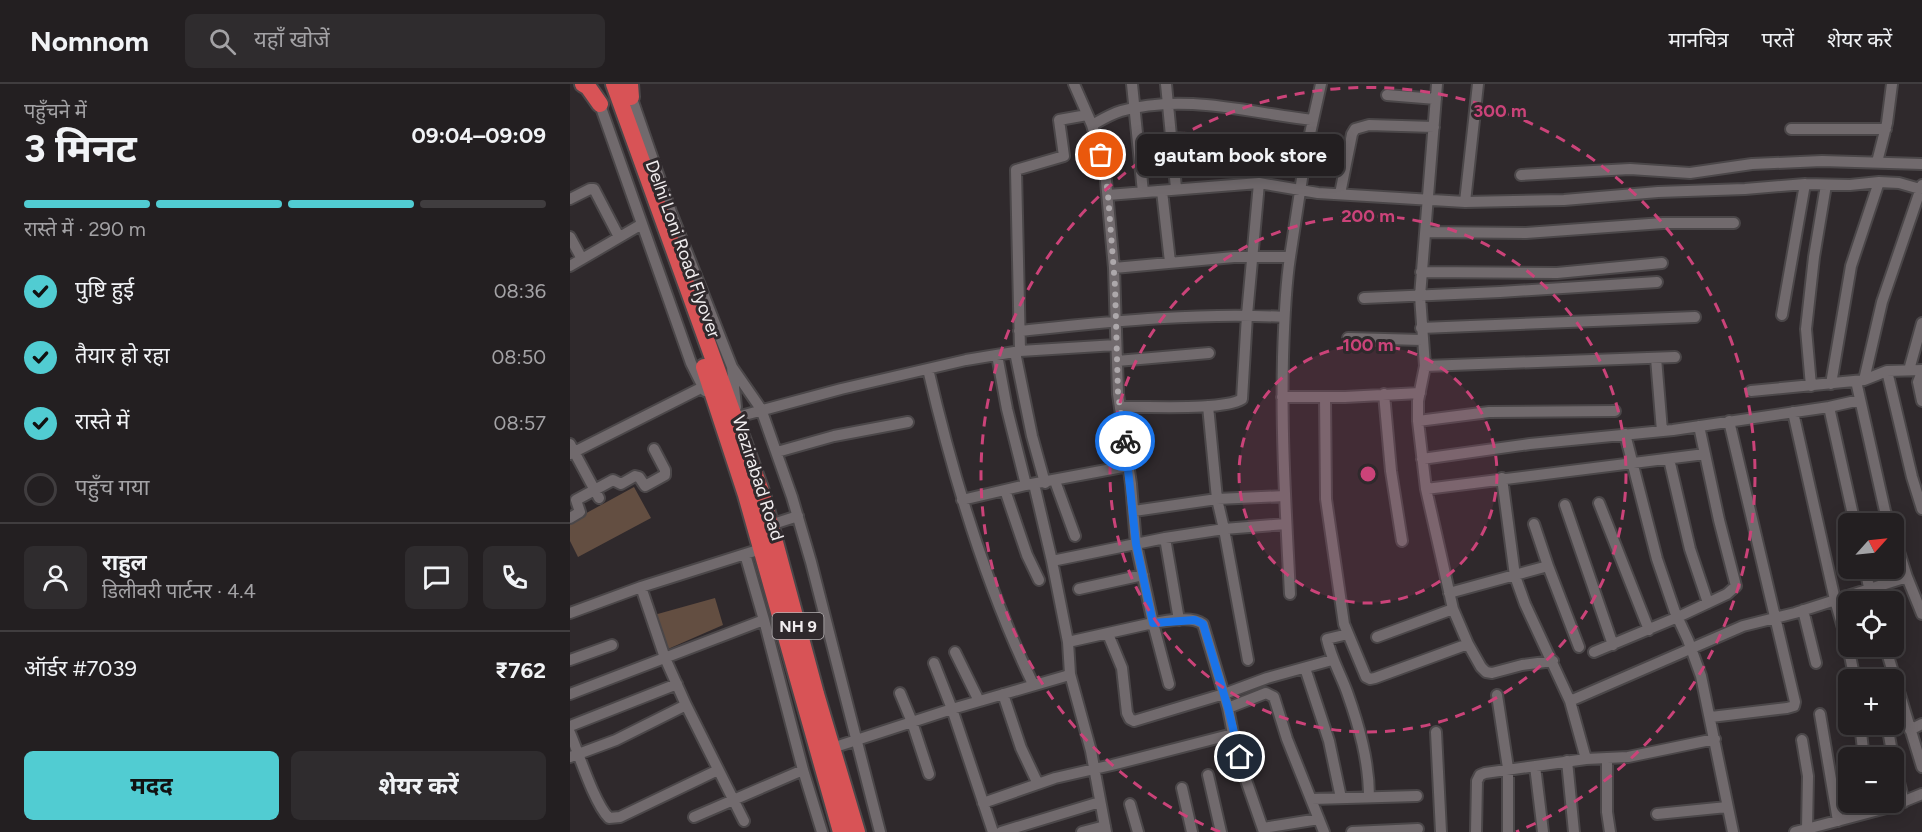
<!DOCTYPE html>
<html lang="hi">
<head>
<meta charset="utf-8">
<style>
  body { margin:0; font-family:Figtree,"Noto Sans Devanagari",sans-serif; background:#2f2c2e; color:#f1f3f6; height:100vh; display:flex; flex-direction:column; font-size:22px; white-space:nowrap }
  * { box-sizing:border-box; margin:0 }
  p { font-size:20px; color:#a3a2a5 }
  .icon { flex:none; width:33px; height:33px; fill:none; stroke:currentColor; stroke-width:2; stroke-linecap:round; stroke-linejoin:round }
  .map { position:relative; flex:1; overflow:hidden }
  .side { display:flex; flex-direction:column; background:#231f21; width:570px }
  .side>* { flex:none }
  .needle { width:39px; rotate:63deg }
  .tools { position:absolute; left:1268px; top:429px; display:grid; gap:12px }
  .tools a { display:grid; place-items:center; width:66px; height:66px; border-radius:9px; background:#231f21; box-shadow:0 3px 15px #0003,0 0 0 2px #403d3f; font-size:30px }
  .pin { position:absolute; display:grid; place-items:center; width:51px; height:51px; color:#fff; margin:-26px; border:3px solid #fff; border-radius:50%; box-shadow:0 2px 6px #0007 }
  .courier { position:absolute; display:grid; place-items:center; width:60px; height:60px; margin:-30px; border:4px solid #1a73e8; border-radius:50%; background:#fff; color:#222; box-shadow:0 2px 8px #0007 }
  .bubble { position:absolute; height:42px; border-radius:9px; background:#231f21; box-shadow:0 3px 15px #0003,0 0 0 2px #403d3f; font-size:20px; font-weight:700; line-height:42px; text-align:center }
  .head em { font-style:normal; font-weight:700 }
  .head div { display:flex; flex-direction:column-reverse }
  .head { display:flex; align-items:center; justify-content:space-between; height:102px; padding:0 24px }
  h1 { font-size:39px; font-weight:700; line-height:45px }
  .bar { display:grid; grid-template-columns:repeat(4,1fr); gap:9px 6px; align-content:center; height:72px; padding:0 24px }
  .bar i { height:8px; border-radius:4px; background:#403d3f }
  .bar .active { background:#51ccd2 }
  .bar p { grid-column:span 4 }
  .line { display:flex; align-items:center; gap:15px; padding:0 24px; border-top:2px solid #403d3f }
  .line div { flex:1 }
  .round { display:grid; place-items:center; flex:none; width:63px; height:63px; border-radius:9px; background:#2f2c2e }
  ol { padding:0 24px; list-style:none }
  li { display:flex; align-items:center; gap:18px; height:66px }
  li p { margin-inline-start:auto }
  li .icon { padding:6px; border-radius:50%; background:#51ccd2; color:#111; stroke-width:4 }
  li:last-child { color:#a3a2a5 }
  li i { width:33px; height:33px; border:3px solid #403d3f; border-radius:50% }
  .action { display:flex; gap:12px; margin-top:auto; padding:12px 24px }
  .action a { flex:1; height:69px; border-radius:9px; background:#51ccd2; color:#111; font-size:24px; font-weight:700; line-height:69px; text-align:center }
  .action a+a { background:#2f2c2e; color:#f1f3f6 }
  header { display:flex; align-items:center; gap:36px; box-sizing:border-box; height:84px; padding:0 30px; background:#231f21; border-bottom:2px solid #403d3f }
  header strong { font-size:28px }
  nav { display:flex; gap:33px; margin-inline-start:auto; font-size:21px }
  .search { width:420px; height:54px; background:#2f2c2e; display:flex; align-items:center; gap:15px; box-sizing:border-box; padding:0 21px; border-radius:9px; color:#a3a2a5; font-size:22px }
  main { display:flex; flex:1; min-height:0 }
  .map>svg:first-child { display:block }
  .green { fill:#634e41 }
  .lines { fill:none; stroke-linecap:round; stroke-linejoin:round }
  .minor-casing { stroke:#4b4749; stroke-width:14 }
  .highway-casing { stroke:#4b4749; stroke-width:20 }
  .minor { stroke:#716a6d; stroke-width:10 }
  .highway { stroke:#d85356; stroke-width:16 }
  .done { stroke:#ada8ab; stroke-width:6; stroke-dasharray:0 10.8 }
  .route { stroke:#1a73e8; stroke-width:8 }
  .ring { fill:none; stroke:#cb4379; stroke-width:3; stroke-dasharray:10 8 }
  .labels { text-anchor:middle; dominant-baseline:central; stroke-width:6; stroke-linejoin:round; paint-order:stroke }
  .shield { fill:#2f292c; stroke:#b7b2b4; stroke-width:1.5 }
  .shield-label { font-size:16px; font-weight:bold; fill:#f1edef }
  .street-label { font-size:18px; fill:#f1edef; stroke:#2f292c }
  .centre { fill:#cb4379; stroke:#2f292c; stroke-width:3 }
  .ring-label { font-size:18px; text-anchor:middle; font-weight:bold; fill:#cb4379; stroke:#2f292c; stroke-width:6; stroke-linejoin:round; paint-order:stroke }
</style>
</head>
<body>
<header>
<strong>Nomnom</strong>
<div class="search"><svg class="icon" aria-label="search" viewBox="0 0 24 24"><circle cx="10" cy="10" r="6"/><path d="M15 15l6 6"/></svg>यहाँ खोजें</div>
<nav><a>मानचित्र</a><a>परतें</a><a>शेयर करें</a></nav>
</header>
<main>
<section class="side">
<div class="head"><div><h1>3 मिनट</h1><p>पहुँचने में</p></div><em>09:04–09:09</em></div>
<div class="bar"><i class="active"></i><i class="active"></i><i class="active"></i><i></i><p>रास्ते में · 290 m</p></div>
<ol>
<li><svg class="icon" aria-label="check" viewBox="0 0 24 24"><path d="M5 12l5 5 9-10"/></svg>पुष्टि हुई<p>08:36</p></li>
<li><svg class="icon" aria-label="check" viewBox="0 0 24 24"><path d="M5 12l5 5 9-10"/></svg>तैयार हो रहा<p>08:50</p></li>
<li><svg class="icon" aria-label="check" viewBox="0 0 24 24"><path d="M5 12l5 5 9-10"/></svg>रास्ते में<p>08:57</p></li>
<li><i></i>पहुँच गया</li>
</ol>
<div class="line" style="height:108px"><a class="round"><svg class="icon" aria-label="person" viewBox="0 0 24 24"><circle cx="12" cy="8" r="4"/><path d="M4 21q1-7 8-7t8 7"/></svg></a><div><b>राहुल</b><p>डिलीवरी पार्टनर · 4.4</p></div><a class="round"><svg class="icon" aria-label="chat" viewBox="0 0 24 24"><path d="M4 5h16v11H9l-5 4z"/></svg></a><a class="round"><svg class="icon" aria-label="phone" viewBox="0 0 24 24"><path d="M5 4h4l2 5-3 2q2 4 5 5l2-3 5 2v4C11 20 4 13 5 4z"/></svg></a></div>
<div class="line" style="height:78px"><div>ऑर्डर #7039</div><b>₹762</b></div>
<div class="action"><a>मदद</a><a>शेयर करें</a></div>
</section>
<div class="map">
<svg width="1352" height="748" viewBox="0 0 1352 748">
  <rect width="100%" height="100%" fill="#2f292c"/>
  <path class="green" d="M64,403L81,434L8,473L0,457V438Z
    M145,514L153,541L98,565L84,531Z"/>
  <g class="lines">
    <defs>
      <path id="minor" d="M562,0L573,108
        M596,0L606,104
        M867,0L850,212L855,282L848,317V337L856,405L883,525L898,560L911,583L916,588L922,589L952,581L983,577
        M60,9L101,128L162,283L166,323
        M817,11L866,15
        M28,15L121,279L135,307
        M522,41C531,36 541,30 551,27C614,9 680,29 743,36L751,0
        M1221,45H1316
        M602,54L695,60L736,68L720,173
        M736,68L743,36
        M1307,78L1317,39L1322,0
        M951,91L1060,85L1120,89L1182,80L1252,77L1352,80
        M592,107L600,178
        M770,110L782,50L785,45L799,41L864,43
        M538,111L689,99L748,109L895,118L994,116L1088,108L1175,105L1235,100L1280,101L1309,98L1329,99L1350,105
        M0,115L20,105H24L49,153
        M895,118L908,0
        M856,148L956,149L1093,139H1164
        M0,153L12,175
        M0,182L72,140
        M544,184L664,173H720C715,206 714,239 713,273C711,352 716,431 720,510
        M851,188L987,189L1092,179
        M794,214L930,208L1087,198
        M1212,231L1235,100
        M851,244L1125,233
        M449,247C537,238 626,228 714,233
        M778,254L852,256
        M450,267L446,86L494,72L489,36L517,31
        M445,268L462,352L475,399
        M427,271L437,325L456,401
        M1086,274L1092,347
        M547,277L639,269
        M855,282L1105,273
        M162,283L191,325L222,413L241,478L310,748
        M358,285C383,393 415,500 463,600
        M1339,286L1352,239
        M1317,287L1342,393L1352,425
        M1352,288L1348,298L1352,317
        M1294,296L1317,287L1352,286
        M1286,297L1315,427L1320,440
        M1261,300L1281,182L1309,98
        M1241,302L1236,245L1244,173L1256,101
        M1181,307L1294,296L1312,218L1352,101
        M814,310L821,387L832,457
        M712,313H775L850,309
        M755,313L756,415L774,540L796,593L800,595L805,594L898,560
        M638,322L647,415L654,445L678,576
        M551,323C576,322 653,327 672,315L677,231L689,99
        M1259,323L1285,440
        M1223,328L1265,516L1278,561
        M167,333L271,305L396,276L450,267L546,261
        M848,337L919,328L1045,327
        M1055,350L1087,475L1105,528L1118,556L1131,592L1163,748
        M0,360L29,414
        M207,368L264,352L338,338
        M0,370L133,303
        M852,375L960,360L1103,346L1259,323L1290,316
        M1099,375L1120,465L1138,519
        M932,394L945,492L955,520L1000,617L1016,675
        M485,397L505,452
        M464,400L482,477L498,558
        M856,405L1135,370
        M435,406L457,471L469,496
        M392,416L456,401L558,382
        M1029,419L1079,546
        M995,421L1043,561
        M564,427L647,415L715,412
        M0,434L10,428L6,416L43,396L51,400L65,392L69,393L75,402L95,391V386L84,365
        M964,440L978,482
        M200,441L228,432
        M595,454L609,536
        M175,470L194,536L233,686L252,748
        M482,477L595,454L654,445L716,440
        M1295,484L1302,518
        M1337,493L1352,530
        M71,503L95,574L116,621L174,737
        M509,505L573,491
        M879,509L978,482L1009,563
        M1233,526L1246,579
        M0,529L71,503L191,465
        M538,550L552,584L557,629L560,635L564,637L654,610L697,594L762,576
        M778,550L757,555C761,574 770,589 777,608C789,642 799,677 799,713
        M807,553L883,525
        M1278,562L1285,596
        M1315,562L1352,683
        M385,568L409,617
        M1024,568L1108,533L1157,510L1166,502L1149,436L1129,342
        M0,576L42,561
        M364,579L382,625L423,748
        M735,584L759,657L771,714
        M500,590L521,667L536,748
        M599,600L583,539C597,537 621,531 633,540L658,624L663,650L676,696L694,748
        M330,609L342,638L359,690
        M0,610L194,536
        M433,610L451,664L468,700
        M927,611L938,684V748
        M1000,617L1173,542L1225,529L1337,493L1323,449
        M658,624L696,609L704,613L717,655L754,748
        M1250,630L1268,737
        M1141,633L1217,624L1224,622L1225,618L1159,337
        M1290,640L1294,674
        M1317,640L1323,674
        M0,642L107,600
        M1340,646L1352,640
        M866,648L871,748
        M0,649C9,670 24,719 39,734L50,733L148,686
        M1232,656L1238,692L1237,745
        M262,664L382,625L496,592L500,590L498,558L583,539L566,460L561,400L548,310L544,184L535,86L522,41L504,0
        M0,673L46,656L116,621
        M1037,674V728L1040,748
        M1323,675L1334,718
        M997,677L1004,748
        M965,682L973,748
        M638,691L651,748
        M612,704L622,748
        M742,715L847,712
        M413,719L485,694L542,681L663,650
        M560,720L568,748
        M1087,730L1157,723
        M124,733L233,686
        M693,744L749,735
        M431,748L530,718
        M512,748L535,742
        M782,748L848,745
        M906,748L907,697L910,691L915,689L1016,675L1058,673L1145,655
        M1225,748L1320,723L1352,710"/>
      <path id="highway" d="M13,0L18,3L30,20
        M44,0L192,410L246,610L287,748
        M60,0L61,13
        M134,283L176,411L271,748"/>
    </defs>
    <use href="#minor" class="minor-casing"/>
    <use href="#highway" class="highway-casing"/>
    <use href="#minor" class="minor"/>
    <use href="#highway" class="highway"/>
  </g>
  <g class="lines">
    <path class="done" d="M531,71L535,86L538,111L545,202L548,310L555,357"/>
    <path class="route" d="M555,357L566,460L583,539L625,536L633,540L658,624L670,673"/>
  </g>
  <circle cx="798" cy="390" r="129" fill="#cb4379" fill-opacity=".12"/>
  <g class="ring">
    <circle cx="798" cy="390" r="129"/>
    <circle cx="798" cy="390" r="258"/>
    <path d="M650 748A387 387 0 1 1 946 748"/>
  </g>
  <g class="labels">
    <rect class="shield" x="202.5" y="529" width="51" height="26" rx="4.5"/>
    <g class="shield-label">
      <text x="228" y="542">NH 9</text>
    </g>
    <g class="street-label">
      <text transform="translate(113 165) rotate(70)">Delhi Loni Road Flyover</text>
      <text transform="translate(188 394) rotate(72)">Wazirabad Road</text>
    </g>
  </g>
  <circle cx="798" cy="390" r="9" class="centre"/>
  <g class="ring-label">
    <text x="930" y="33">300 m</text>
    <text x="798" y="138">200 m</text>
    <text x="798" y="267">100 m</text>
  </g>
</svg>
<div class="tools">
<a><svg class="needle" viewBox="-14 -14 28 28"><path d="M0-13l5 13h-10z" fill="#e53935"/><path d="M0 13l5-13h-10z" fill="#a3a2a5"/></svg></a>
<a><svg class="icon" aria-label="locate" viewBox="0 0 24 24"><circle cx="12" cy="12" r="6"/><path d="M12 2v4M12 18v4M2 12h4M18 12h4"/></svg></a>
<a>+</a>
<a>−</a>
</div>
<div class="pin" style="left:531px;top:71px;background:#ea580c"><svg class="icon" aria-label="bag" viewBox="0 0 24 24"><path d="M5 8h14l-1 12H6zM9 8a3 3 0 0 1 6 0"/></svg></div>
<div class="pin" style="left:670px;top:673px;background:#1f2937"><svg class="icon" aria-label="home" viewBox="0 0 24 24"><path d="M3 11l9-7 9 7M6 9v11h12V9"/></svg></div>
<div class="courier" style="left:555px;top:357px"><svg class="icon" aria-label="bike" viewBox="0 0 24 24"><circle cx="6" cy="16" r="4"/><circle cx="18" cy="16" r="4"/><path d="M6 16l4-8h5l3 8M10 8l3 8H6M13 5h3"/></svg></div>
<div class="bubble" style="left:567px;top:50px;width:207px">gautam book store</div>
</div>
</main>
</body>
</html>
